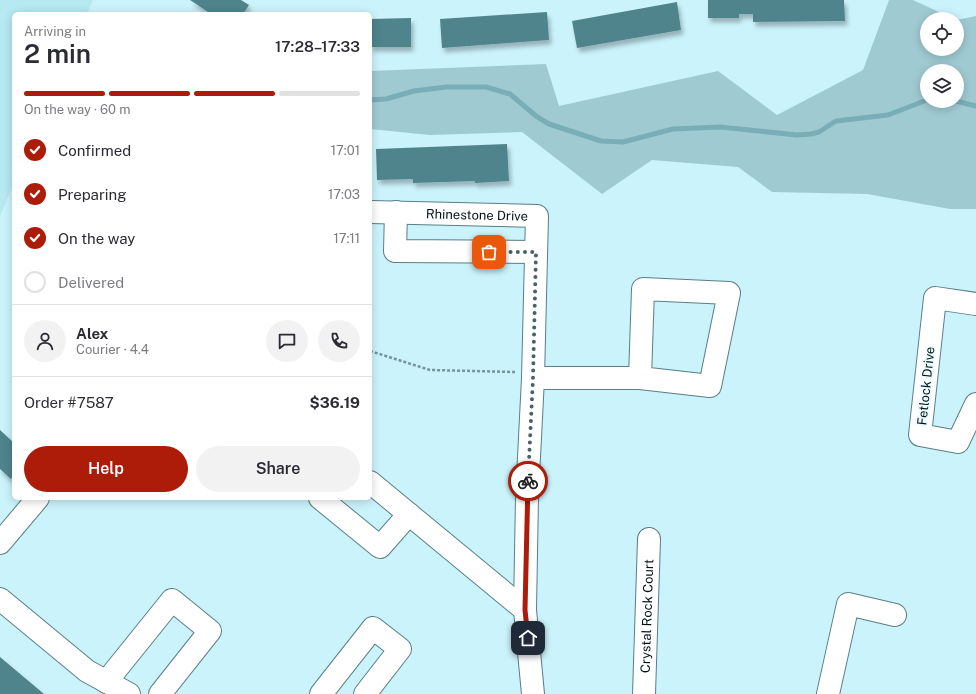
<!DOCTYPE html>
<html lang="en">
<head>
<meta charset="utf-8">
<style>
  body { margin:0; font-family:"Public Sans",sans-serif; background:#f2f2f3; color:#2b2b33; height:100vh; display:flex; flex-direction:column; font-size:15px; white-space:nowrap }
  * { box-sizing:border-box; margin:0 }
  p { font-size:13px; color:#7c7c81 }
  .icon { flex:none; width:22px; height:22px; fill:none; stroke:currentColor; stroke-width:2; stroke-linecap:round; stroke-linejoin:round }
  .map { position:relative; flex:1; overflow:hidden }
  .side { position:absolute; left:12px; top:12px; width:360px; height:488px; display:flex; flex-direction:column; background:#fff; border-radius:6px; box-shadow:0 2px 10px #0003 }
  .side>* { flex:none }
  .fabs { position:absolute; left:920px; top:12px; display:grid; gap:8px }
  .fabs a { display:grid; place-items:center; width:44px; height:44px; border-radius:50%; background:#fff; box-shadow:0 2px 10px #0003; font-size:20px }
  .pin { position:absolute; display:grid; place-items:center; width:34px; height:34px; color:#fff; margin:-17px; border-radius:8px; box-shadow:0 2px 6px #0006 }
  .courier { position:absolute; display:grid; place-items:center; width:40px; height:40px; margin:-20px; border:3px solid #ac1c09; border-radius:50%; background:#fff; color:#222; box-shadow:0 1px 5px #0007 }
  .head em { font-style:normal; font-weight:600 }
  .head div { display:flex; flex-direction:column-reverse }
  .head { display:flex; align-items:center; justify-content:space-between; height:68px; padding:0 12px }
  h1 { font-size:26px; font-weight:600; line-height:30px }
  .bar { display:grid; grid-template-columns:repeat(4,1fr); gap:6px 4px; align-content:center; height:48px; padding:0 12px }
  .bar i { height:5px; border-radius:3px; background:#e1e1e2 }
  .bar .selected { background:#ac1c09 }
  .bar p { grid-column:span 4 }
  .line { display:flex; align-items:center; gap:10px; padding:0 12px; border-top:1px solid #e1e1e2 }
  .line div { flex:1 }
  .round { display:grid; place-items:center; flex:none; width:42px; height:42px; border-radius:21px; background:#f2f2f3 }
  ol { padding:0 12px; list-style:none }
  li { display:flex; align-items:center; gap:12px; height:44px }
  li p { margin-inline-start:auto }
  li .icon { padding:4px; border-radius:50%; background:#ac1c09; color:#fff; stroke-width:4 }
  li:last-child { color:#7c7c81 }
  li i { width:22px; height:22px; border:2px solid #e1e1e2; border-radius:50% }
  .cta { display:flex; gap:8px; margin-top:auto; padding:8px 12px }
  .cta a { flex:1; height:46px; border-radius:24px; background:#ac1c09; color:#fff; font-size:16px; font-weight:600; line-height:46px; text-align:center }
  .cta a+a { background:#f2f2f3; color:#2b2b33 }
  .map>svg:first-child { display:block }
  .built { fill:#b6e9f2 }
  .green { fill:#a0cad2; fill-rule:evenodd }
  .lines { fill:none; stroke-linecap:round; stroke-linejoin:round }
  .stream { stroke:#79aeb8; stroke-width:5 }
  .building { fill:#50848d; filter:url(#shadow) }
  .minor-casing { stroke:#597e86; stroke-width:24 }
  .path { stroke:#77949a; stroke-width:2.5; stroke-dasharray:3 2; stroke-linecap:butt }
  .minor { stroke:#fff; stroke-width:22 }
  .done { stroke:#4a6166; stroke-width:4; stroke-dasharray:0 7.2 }
  .route { stroke:#ac1c09; stroke-width:5 }
  .labels { text-anchor:middle; dominant-baseline:central; stroke-width:3.5; stroke-linejoin:round; paint-order:stroke }
  .street-label { font-size:13px; fill:#051316; stroke:#ecfcff }
</style>
</head>
<body>
<div class="map">
<svg width="976" height="694" viewBox="0 0 976 694">
  <defs>
    <filter id="shadow"><feDropShadow dx="2.5" dy="4.5" stdDeviation="2" flood-color="#0004"/></filter>
  </defs>
  <rect width="100%" height="100%" fill="#cbf3fb"/>
  <path class="built" d="M0,0H93L87,14H14V183L0,216Z"/>
  <path class="green" d="M889,0H913L954,19H927V49H957V20L976,16V209H950L867,194L772,192L738,167L652,160L602,194L522,132L430,135L370,129V71L546,64L559,106L718,71L777,115L863,70ZM927,71H957V101H927Z"/>
  <g class="lines">
    <path class="stream" d="M370,100L386,99L414,91L446,87H486L510,94L536,116L549,124L601,141L623,142L673,129L720,127L797,135L811,134L819,132L836,121L888,115L927,100
      M956,101L976,106"/>
  </g>
  <path class="building" d="M190,0H241L249,5L243,14H211Z
    M708,0H844L845,21L753,22V14H739V18H708Z
    M677,2L681,30L577,48L572,21Z
    M547,12L549,40L442,48L440,19Z
    M411,18V47H370V19Z
    M507,144L509,181L475,183V181L413,183V179L377,180L376,149Z
    M0,430L14,443V475L11,479L0,469Z
    M0,657L44,694H0Z"/>
  <g class="lines">
    <defs>
      <g id="minor">
        <path id="s1" d="M370,212L537,216L533,378L527,497L525,610L533,694"/>
        <path d="M396,212L395,251L536,252"/>
        <path d="M976,304L935,298L920,435L958,442L976,404"/>
        <path d="M533,378H640L710,386L729,293L643,289L640,378"/>
        <path d="M370,482L525,610"/>
        <path d="M320,498L380,547L409,514"/>
        <path d="M0,543L38,498"/>
        <path d="M0,599L87,671L129,694"/>
        <path d="M106,682L172,600L210,631L160,694"/>
        <path d="M321,694L373,628L400,649L365,694"/>
        <path id="s2" d="M644,694L649,539"/>
        <path d="M828,694L848,604L895,615"/>
      </g>
    </defs>
    <use href="#minor" class="minor-casing"/>
    <path class="path" d="M370,351L430,370L515,372"/>
    <use href="#minor" class="minor"/>
  </g>
  <g class="lines">
    <path class="done" d="M489,252H536L533,378L528,481"/>
    <path class="route" d="M528,638L525,610L528,481"/>
  </g>
  <g class="labels">
    <g class="street-label">
      <text stroke="none"><textPath href="#s1" startOffset="107">Rhinestone Drive</textPath></text>
      <text transform="translate(926 386) rotate(-84)">Fetlock Drive</text>
      <text stroke="none"><textPath href="#s2" startOffset="78">Crystal Rock Court</textPath></text>
    </g>
  </g>
</svg>
<div class="fabs">
<a><svg class="icon" aria-label="locate" viewBox="0 0 24 24"><circle cx="12" cy="12" r="6"/><path d="M12 2v4M12 18v4M2 12h4M18 12h4"/></svg></a>
<a><svg class="icon" aria-label="layers" viewBox="0 0 24 24"><path d="M12 4l9 5-9 5-9-5zM3 14l9 5 9-5"/></svg></a>
</div>
<div class="pin" style="left:489px;top:252px;background:#ea580c"><svg class="icon" aria-label="bag" viewBox="0 0 24 24"><path d="M5 8h14l-1 12H6zM9 8a3 3 0 0 1 6 0"/></svg></div>
<div class="pin" style="left:528px;top:638px;background:#1f2937"><svg class="icon" aria-label="home" viewBox="0 0 24 24"><path d="M3 11l9-7 9 7M6 9v11h12V9"/></svg></div>
<div class="courier" style="left:528px;top:481px"><svg class="icon" aria-label="bike" viewBox="0 0 24 24"><circle cx="6" cy="16" r="4"/><circle cx="18" cy="16" r="4"/><path d="M6 16l4-8h5l3 8M10 8l3 8H6M13 5h3"/></svg></div>
<section class="side">
<div class="head"><div><h1>2 min</h1><p>Arriving in</p></div><em>17:28–17:33</em></div>
<div class="bar"><i class="selected"></i><i class="selected"></i><i class="selected"></i><i></i><p>On the way · 60 m</p></div>
<ol>
<li><svg class="icon" aria-label="check" viewBox="0 0 24 24"><path d="M5 12l5 5 9-10"/></svg>Confirmed<p>17:01</p></li>
<li><svg class="icon" aria-label="check" viewBox="0 0 24 24"><path d="M5 12l5 5 9-10"/></svg>Preparing<p>17:03</p></li>
<li><svg class="icon" aria-label="check" viewBox="0 0 24 24"><path d="M5 12l5 5 9-10"/></svg>On the way<p>17:11</p></li>
<li><i></i>Delivered</li>
</ol>
<div class="line" style="height:72px"><a class="round"><svg class="icon" aria-label="person" viewBox="0 0 24 24"><circle cx="12" cy="8" r="4"/><path d="M4 21q1-7 8-7t8 7"/></svg></a><div><b>Alex</b><p>Courier · 4.4</p></div><a class="round"><svg class="icon" aria-label="chat" viewBox="0 0 24 24"><path d="M4 5h16v11H9l-5 4z"/></svg></a><a class="round"><svg class="icon" aria-label="phone" viewBox="0 0 24 24"><path d="M5 4h4l2 5-3 2q2 4 5 5l2-3 5 2v4C11 20 4 13 5 4z"/></svg></a></div>
<div class="line" style="height:52px"><div>Order #7587</div><b>$36.19</b></div>
<div class="cta"><a>Help</a><a>Share</a></div>
</section>
</div>
</body>
</html>
